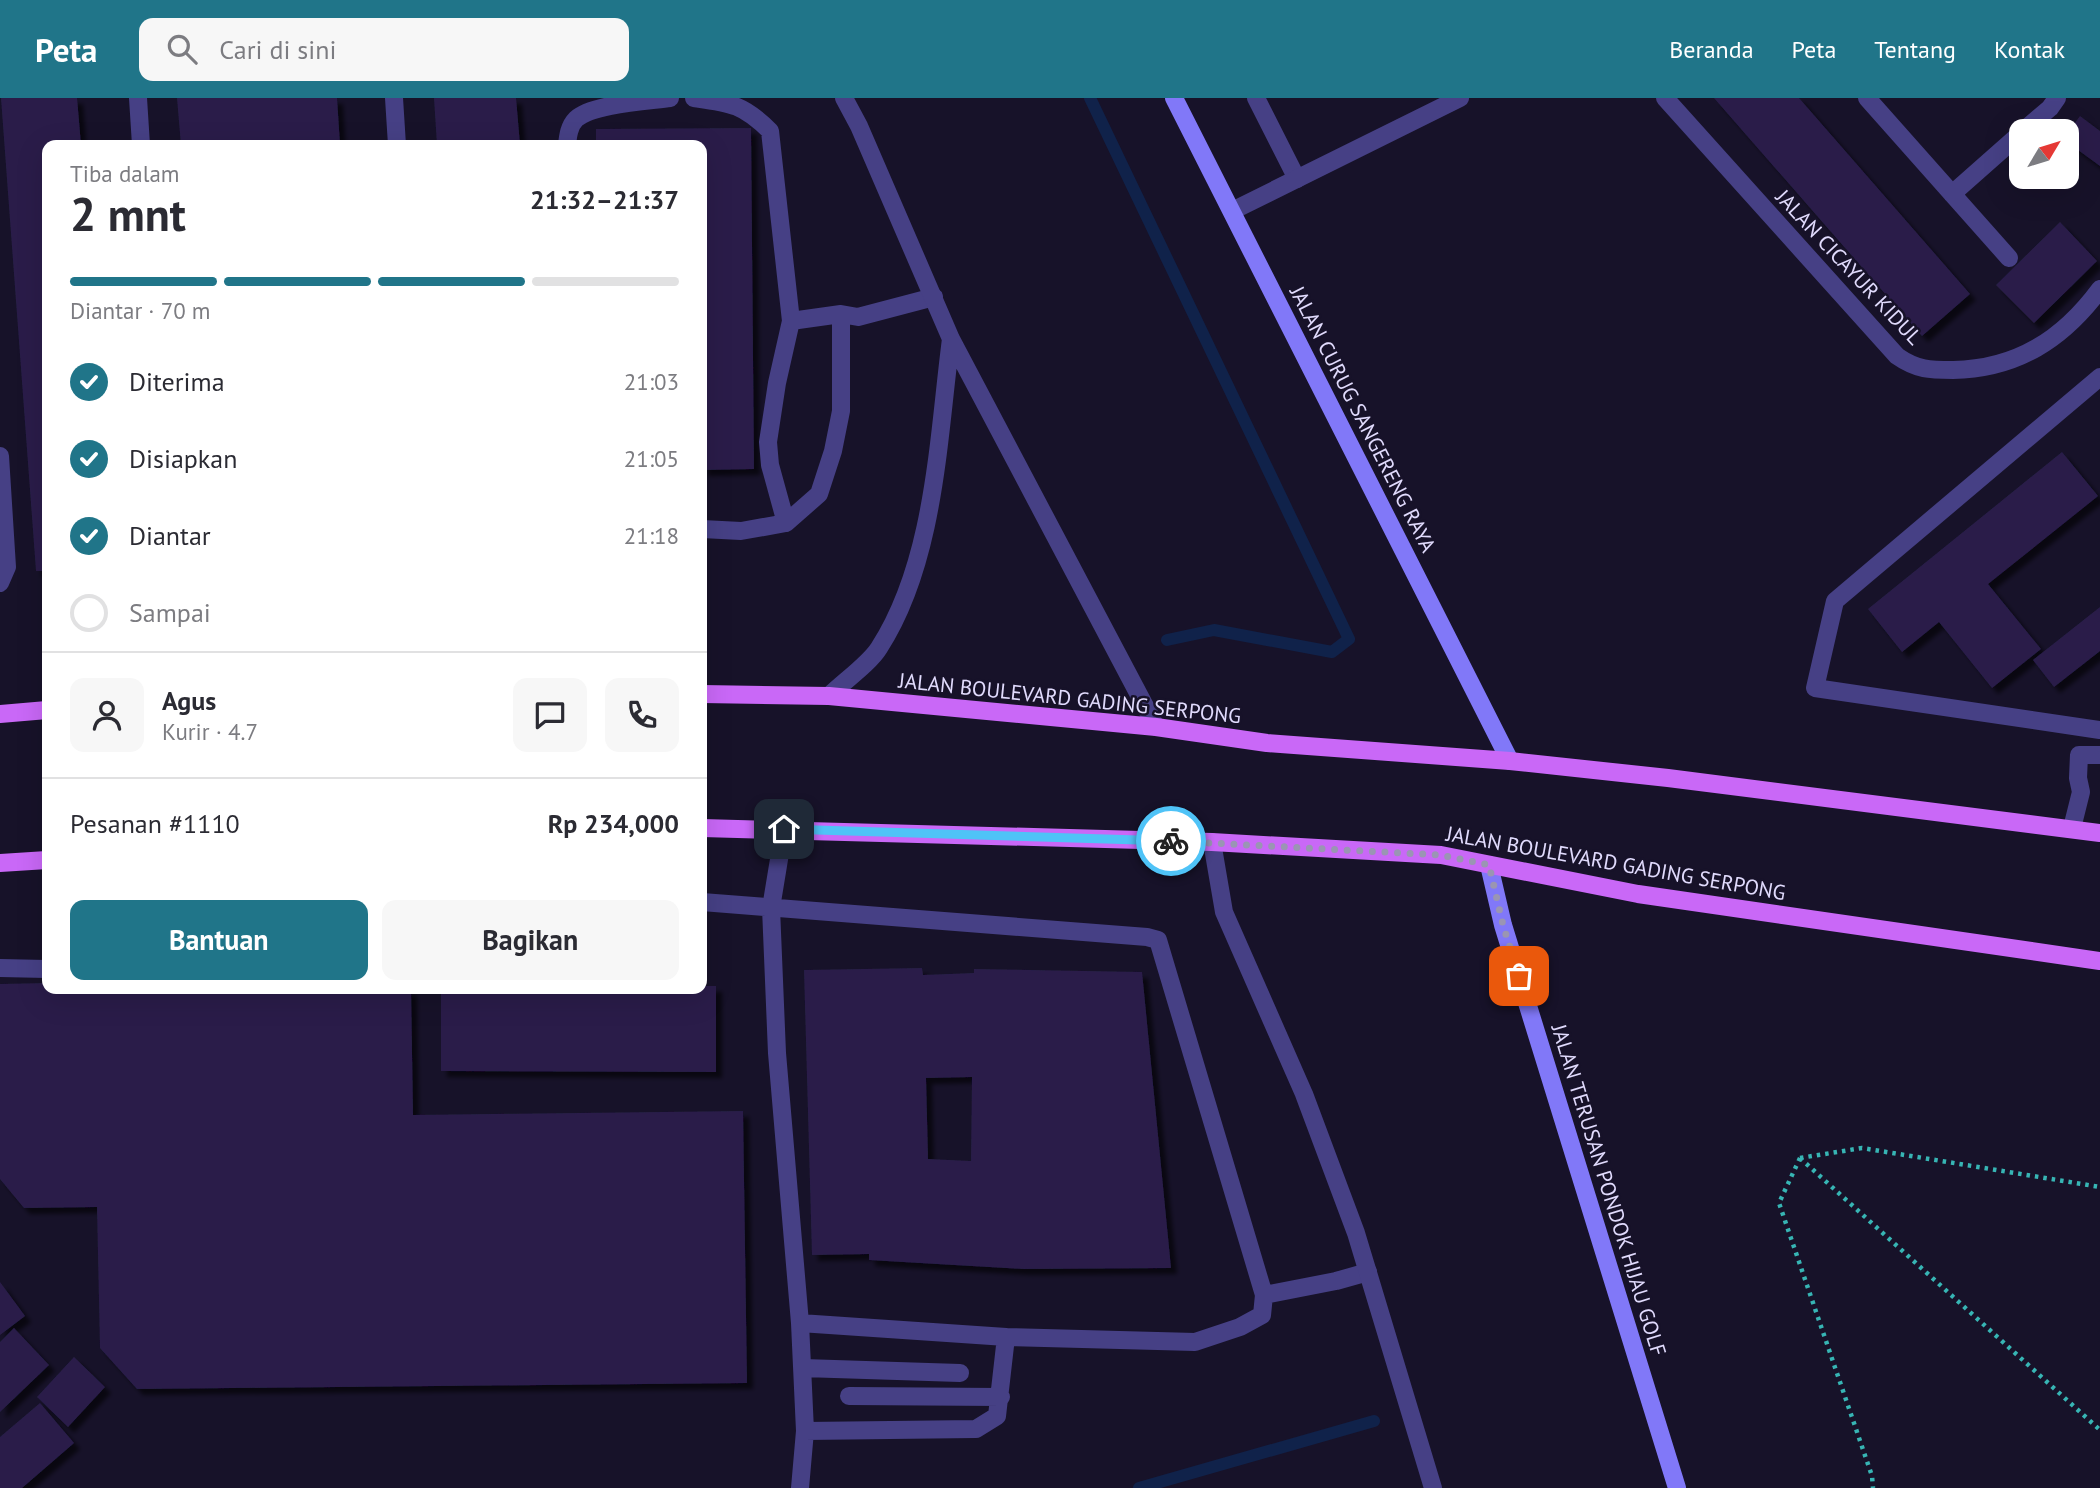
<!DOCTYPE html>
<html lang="id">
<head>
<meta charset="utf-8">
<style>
  body { margin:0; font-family:"PT Sans",sans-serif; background:#f7f7f7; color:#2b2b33; height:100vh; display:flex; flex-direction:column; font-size:26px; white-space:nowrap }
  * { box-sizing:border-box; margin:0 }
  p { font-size:23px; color:#7c7c81 }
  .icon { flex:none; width:38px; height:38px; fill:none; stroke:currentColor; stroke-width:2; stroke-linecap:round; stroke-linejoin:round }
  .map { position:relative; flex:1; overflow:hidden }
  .panel { position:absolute; left:42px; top:42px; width:665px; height:854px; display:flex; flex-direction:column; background:#fff; border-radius:14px; box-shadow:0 7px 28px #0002 }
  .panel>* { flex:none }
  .needle { width:46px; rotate:52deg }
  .fabs { position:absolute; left:2009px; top:21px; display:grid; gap:14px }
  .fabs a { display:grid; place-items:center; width:70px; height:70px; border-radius:14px; background:#fff; box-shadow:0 7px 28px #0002; font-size:35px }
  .pin { position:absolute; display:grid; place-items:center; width:60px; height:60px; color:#fff; margin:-30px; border-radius:14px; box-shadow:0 4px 10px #0006 }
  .courier { position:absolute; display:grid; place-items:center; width:70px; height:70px; margin:-35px; border:5px solid #4fc3f7; border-radius:50%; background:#fff; color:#222; box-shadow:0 2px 9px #0007 }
  .summary em { font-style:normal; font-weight:700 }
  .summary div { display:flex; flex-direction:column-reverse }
  .summary { display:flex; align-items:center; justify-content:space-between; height:119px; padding:0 28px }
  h1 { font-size:46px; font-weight:700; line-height:52px }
  .bar { display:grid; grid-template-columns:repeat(4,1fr); gap:10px 7px; align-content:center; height:84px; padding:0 28px }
  .bar i { height:9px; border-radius:5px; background:#e1e1e2 }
  .bar .selected { background:#207589 }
  .bar p { grid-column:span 4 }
  .line { display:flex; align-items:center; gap:18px; padding:0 28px; border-top:2px solid #e1e1e2 }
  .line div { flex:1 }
  .round { display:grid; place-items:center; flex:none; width:74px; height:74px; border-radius:14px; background:#f7f7f7 }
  ol { padding:0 28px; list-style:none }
  li { display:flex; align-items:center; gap:21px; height:77px }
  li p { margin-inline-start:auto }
  li .icon { padding:7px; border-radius:50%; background:#207589; color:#fff; stroke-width:4 }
  li:last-child { color:#7c7c81 }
  li i { width:38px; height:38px; border:4px solid #e1e1e2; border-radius:50% }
  .button { display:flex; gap:14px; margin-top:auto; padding:14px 28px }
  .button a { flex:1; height:80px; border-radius:14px; background:#207589; color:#fff; font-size:28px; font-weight:700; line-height:80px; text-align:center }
  .button a+a { background:#f7f7f7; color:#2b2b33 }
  header { display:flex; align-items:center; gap:42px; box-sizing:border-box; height:98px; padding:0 35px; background:#207589; color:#fff }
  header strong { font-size:33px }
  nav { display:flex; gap:38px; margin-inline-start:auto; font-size:24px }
  .search { width:490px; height:63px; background:#f7f7f7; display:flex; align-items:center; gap:18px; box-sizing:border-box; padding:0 24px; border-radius:14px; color:#7c7c81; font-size:26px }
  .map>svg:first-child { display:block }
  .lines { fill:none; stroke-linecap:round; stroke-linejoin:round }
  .stream { stroke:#10224a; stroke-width:12 }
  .building { fill:#291f49; fill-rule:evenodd; filter:url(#shadow) }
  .path { stroke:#37b5b4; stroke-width:4.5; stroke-dasharray:3.5 5; stroke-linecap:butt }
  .service { stroke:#464085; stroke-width:18 }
  .minor { stroke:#464085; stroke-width:18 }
  .secondary { stroke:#8178f8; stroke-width:18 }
  .primary { stroke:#c968f7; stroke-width:18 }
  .done { stroke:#9a95b3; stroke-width:7; stroke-dasharray:0 12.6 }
  .route { stroke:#4fc3f7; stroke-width:9 }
  .labels { text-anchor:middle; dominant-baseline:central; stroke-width:5; stroke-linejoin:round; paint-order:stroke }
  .street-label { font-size:21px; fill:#e1dbfd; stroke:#171229 }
</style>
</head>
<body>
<header>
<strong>Peta</strong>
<div class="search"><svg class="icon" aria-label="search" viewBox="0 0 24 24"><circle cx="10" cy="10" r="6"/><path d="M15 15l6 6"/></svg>Cari di sini</div>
<nav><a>Beranda</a><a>Peta</a><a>Tentang</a><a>Kontak</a></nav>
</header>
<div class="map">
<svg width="2100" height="1390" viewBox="0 0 2100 1390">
  <defs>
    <filter id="shadow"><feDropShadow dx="6" dy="6" stdDeviation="2" flood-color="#0009"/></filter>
  </defs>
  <rect width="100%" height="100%" fill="#171229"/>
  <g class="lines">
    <path class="stream" d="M1090,0L1349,541L1332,554L1214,532L1167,542
      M1139,1390L1374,1323"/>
  </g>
  <path class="building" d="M1,0H77L81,47H47V473H36Z
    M177,0H337L340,47H181Z
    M434,0H516L520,47H437Z
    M1714,0H1799L1970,196L1922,238Z
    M2080,18L2100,33V68L2067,44V36Z
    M751,30L754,371L702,372V47H596V31Z
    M2060,124L2097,163L2034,225L1996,187Z
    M2062,354L2098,398L1988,486L2041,551L1992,590L1939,524L1902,554L1868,511Z
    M2100,509V553L2054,589L2033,562Z
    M922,870L923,877L974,875V871L1142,874L1171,1170L1024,1171L869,1162V1156L812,1157L804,872ZM972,979L971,1063L928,1061L926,980Z
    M47,885V891H411L413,1017L743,1013L747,1285L137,1291L100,1250L97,1109L24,1110L0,1081V886Z
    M702,888H716V974L441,973V891H702Z
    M0,1184L25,1218L0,1237Z
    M14,1230L49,1267L0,1314V1244Z
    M74,1259L105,1289L68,1329L37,1299Z
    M40,1305L74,1345L22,1390H0V1339Z"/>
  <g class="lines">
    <path class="path" d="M1800,1060L2100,1332
      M1800,1060L1779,1105L1872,1378L1873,1390
      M1800,1060L1862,1050L2100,1089"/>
    <path class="service" d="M138,0L141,47
      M394,0L397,47
      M694,0C730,5 743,6 770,33L791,223L777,285L768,344L770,367L786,425
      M1256,0L1297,81
      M567,47C568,38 569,28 576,21C592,6 648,3 670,0
      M791,223L841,216L858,219L934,199
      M2100,279L1835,503L1815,590L2100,632
      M0,358L7,469L0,485
      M702,431L741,433L786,425L819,396L833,353L841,313V216
      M2072,730L2081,694L2078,680L2079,657H2100
      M784,731L771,810L777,955L800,1225L805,1333L976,1331L997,1318L1006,1239
      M702,804L1147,839L1158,842L1264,1197L1262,1217L1240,1229L1195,1244L1006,1239L800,1225
      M0,870L47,871
      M1264,1197L1336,1183L1368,1174
      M803,1270L960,1275
      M849,1298L1001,1299
      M800,1390L805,1333"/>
    <path class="minor" d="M844,0L859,28L951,241L1156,629
      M1665,0L1897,258C1917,272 1930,272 1953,272C2017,271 2063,241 2100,191
      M1867,0L2009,160
      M2023,33L2050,10L2057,0
      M1952,96L2021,35
      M1232,113L1460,0
      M829,598C843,584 869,566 879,550C935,463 938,341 951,241
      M1212,744L1224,814L1304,996L1356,1135L1433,1390"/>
    <path class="secondary" d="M1174,0L1510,663
      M1489,767L1503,827L1677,1390"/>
    <path class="primary" d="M702,596L829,598L1156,629L1267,645L1510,663L1668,680L2100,735
      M0,616L47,612
      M702,730L1212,744L1441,757L1638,796L2100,863
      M0,765L47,762"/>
  </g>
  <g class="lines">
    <path class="done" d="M1171,743L1441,757L1489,767L1503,827L1519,878"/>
    <path class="route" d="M784,731L1171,743"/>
  </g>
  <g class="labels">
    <g class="street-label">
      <text transform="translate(1849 169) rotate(47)">JALAN CICAYUR KIDUL</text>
      <text transform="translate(1363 321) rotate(63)">JALAN CURUG SANGERENG RAYA</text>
      <text transform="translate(1070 600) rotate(6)">JALAN BOULEVARD GADING SERPONG</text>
      <text transform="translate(1616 765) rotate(10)">JALAN BOULEVARD GADING SERPONG</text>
      <text transform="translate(1609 1092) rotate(73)">JALAN TERUSAN PONDOK HIJAU GOLF</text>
    </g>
  </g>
</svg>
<div class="fabs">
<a><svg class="needle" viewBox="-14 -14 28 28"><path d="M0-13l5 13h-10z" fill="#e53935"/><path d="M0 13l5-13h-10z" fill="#7c7c81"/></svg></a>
</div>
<div class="pin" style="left:1519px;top:878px;background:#ea580c"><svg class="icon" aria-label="bag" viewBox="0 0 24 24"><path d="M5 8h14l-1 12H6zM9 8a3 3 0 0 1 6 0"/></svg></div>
<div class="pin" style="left:784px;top:731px;background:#1f2937"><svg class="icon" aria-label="home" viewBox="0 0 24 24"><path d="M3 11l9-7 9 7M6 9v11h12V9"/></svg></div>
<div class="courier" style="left:1171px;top:743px"><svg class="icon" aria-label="bike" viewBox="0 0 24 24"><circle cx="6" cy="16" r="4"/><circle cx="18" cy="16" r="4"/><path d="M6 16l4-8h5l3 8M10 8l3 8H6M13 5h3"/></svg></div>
<section class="panel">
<div class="summary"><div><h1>2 mnt</h1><p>Tiba dalam</p></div><em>21:32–21:37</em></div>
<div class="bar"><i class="selected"></i><i class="selected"></i><i class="selected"></i><i></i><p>Diantar · 70 m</p></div>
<ol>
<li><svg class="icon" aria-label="check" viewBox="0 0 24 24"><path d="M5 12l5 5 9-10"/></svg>Diterima<p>21:03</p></li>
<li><svg class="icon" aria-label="check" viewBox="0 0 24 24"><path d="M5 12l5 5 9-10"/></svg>Disiapkan<p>21:05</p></li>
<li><svg class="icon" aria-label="check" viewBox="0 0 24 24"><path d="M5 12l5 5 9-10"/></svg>Diantar<p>21:18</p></li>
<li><i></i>Sampai</li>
</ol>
<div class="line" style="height:126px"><a class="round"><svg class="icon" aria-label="person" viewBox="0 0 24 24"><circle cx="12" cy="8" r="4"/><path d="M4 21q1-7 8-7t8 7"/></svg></a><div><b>Agus</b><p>Kurir · 4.7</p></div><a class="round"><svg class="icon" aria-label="chat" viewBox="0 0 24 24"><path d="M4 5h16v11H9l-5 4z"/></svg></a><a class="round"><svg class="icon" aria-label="phone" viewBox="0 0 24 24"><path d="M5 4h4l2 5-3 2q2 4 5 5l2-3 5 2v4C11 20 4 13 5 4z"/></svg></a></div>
<div class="line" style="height:91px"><div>Pesanan #1110</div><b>Rp 234,000</b></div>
<div class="button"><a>Bantuan</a><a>Bagikan</a></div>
</section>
</div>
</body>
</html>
